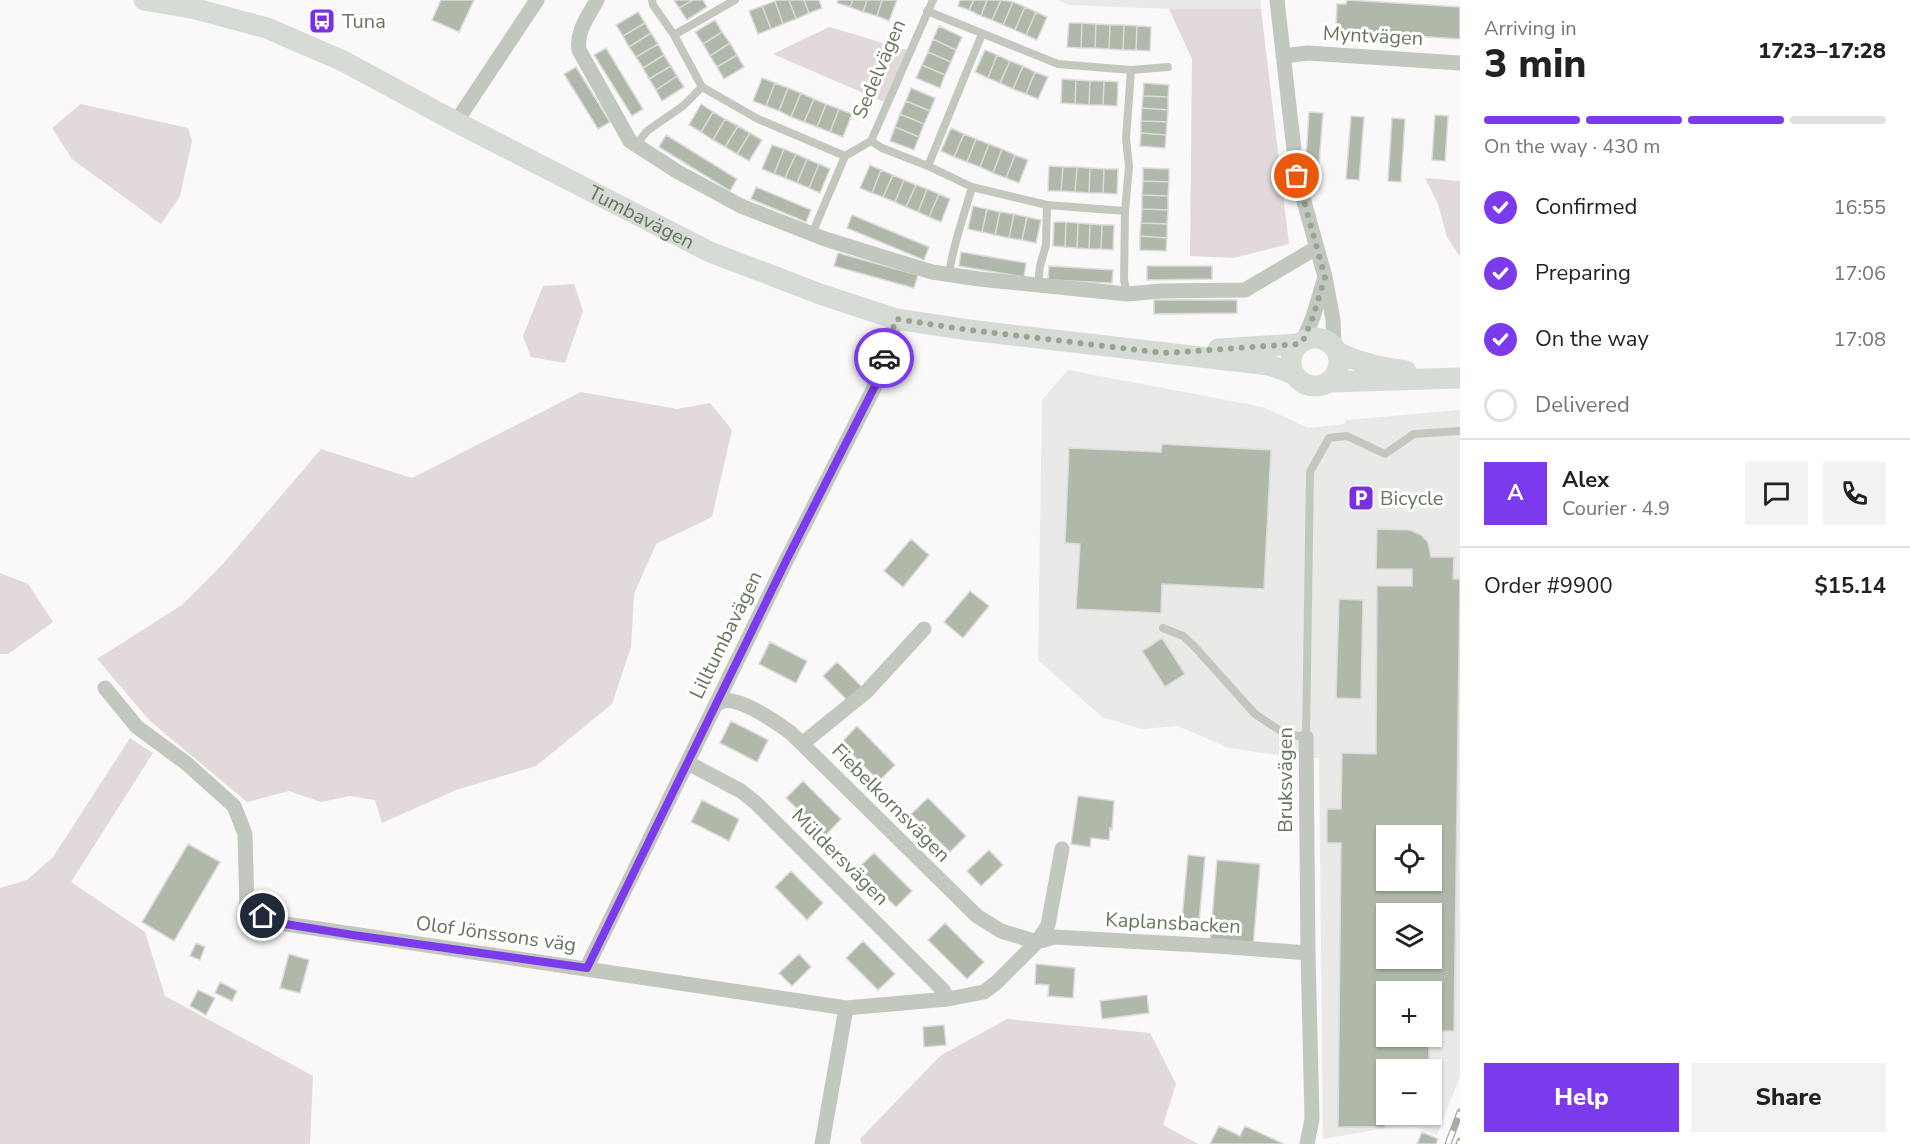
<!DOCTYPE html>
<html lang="en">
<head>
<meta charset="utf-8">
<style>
  body { margin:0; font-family:"Nunito Sans",sans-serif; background:#f2f2f2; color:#222; height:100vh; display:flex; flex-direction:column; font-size:22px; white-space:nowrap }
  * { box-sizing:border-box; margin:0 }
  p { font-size:20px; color:#767676 }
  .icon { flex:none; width:33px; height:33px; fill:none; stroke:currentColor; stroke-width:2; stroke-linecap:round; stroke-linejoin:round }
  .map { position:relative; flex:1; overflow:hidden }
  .drawer { display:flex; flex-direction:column; background:#fff; width:450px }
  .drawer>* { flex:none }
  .controls { position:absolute; left:1376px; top:825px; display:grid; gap:12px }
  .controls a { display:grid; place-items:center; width:66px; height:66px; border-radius:0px; background:#fff; box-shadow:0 2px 4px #0004; font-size:30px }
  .pin { position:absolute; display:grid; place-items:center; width:51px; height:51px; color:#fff; margin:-26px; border:3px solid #fff; border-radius:50%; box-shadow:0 2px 6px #0007 }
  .courier { position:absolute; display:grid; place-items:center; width:60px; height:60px; margin:-30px; border:4px solid #7c3aed; border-radius:50%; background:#fff; color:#222; box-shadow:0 2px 8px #0007 }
  .headline em { font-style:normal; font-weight:800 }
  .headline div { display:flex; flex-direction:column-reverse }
  .headline { display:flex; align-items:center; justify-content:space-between; height:102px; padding:0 24px }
  h1 { font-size:39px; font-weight:800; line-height:45px }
  .bar { display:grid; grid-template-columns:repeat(4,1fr); gap:9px 6px; align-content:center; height:72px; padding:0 24px }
  .bar i { height:8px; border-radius:4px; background:#e0e0e0 }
  .bar .on { background:#7c3aed }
  .bar p { grid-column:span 4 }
  .line { display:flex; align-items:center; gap:15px; padding:0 24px; border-top:2px solid #e0e0e0 }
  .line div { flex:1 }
  .round { display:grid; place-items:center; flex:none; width:63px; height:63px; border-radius:0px; background:#f2f2f2 }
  ol { padding:0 24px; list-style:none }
  li { display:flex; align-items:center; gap:18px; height:66px }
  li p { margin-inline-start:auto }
  li .icon { padding:6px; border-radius:50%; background:#7c3aed; color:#fff; stroke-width:4 }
  li:last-child { color:#767676 }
  li i { width:33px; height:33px; border:3px solid #e0e0e0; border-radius:50% }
  .primary-button { display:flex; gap:12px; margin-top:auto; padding:12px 24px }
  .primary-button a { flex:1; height:69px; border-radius:0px; background:#7c3aed; color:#fff; font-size:24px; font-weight:800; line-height:69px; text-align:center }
  .primary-button a+a { background:#f2f2f2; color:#222 }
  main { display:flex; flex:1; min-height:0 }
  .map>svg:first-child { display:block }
  .built { fill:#e9e9e7; fill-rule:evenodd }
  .green { fill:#e1d9da }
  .building { fill:#b0b9a9; stroke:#dcdadb; stroke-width:1.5; fill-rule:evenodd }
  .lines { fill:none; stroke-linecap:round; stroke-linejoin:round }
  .lane { stroke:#c2c8be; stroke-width:8 }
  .street { stroke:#c2c8be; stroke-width:15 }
  .secondary { stroke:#d6dbd5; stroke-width:21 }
  .rail-casing { stroke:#a4ad9e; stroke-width:7 }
  .rail { stroke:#fff; stroke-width:4.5; stroke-dasharray:14; stroke-linecap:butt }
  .done { stroke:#9aa493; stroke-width:6; stroke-dasharray:0 10.8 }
  .route { stroke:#7c3aed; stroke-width:8 }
  .labels { text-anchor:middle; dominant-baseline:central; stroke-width:6; stroke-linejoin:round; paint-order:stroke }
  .poi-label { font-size:20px; fill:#66765c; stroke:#fff; text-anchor:start }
  .street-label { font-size:20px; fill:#66765c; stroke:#fff }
</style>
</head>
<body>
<main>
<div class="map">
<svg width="1460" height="1144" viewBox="0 0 1460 1144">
  <rect width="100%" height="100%" fill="#faf8f9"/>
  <path class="built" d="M1058,0H1261V9H1169L1069,5Z
    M1068,370L1263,407L1308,428L1344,424L1346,420L1460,410V1076L1437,1135L1416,1127L1386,1128L1323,1139L1319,758H1297L1229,748L1178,726L1142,729L1102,717L1038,660L1042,400ZM1386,836H1431V880H1386ZM1386,914H1431V958H1386ZM1386,992H1431V1036H1386ZM1386,1070H1431V1114H1386Z"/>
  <path class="green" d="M1169,9H1261L1289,244L1234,258L1190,256L1192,59Z
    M829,27L907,50L884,102L773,54Z
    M81,104L188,128L192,141L180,196L161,224L72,159L52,128Z
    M1425,178L1460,181V257L1447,237L1438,204Z
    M574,284L583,311L565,363L531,357L523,336L543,286Z
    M581,392L677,409L710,403L732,430L712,517L656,544L634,594L631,647L612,704L536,766L456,790L382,823L375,800L350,796L321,802L289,791L247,802L150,721L97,659L182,605L222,565L321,449L412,478Z
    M0,573L28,584L53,622L8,654H0Z
    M130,738L153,753L71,882L145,932L165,996L313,1076L310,1144H0V888L27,880L53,857Z
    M1007,1019L1150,1033L1176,1084L1163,1125L1198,1144H862L860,1139L940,1056Z"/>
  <path class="building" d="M441,0H474L459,32L432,20Z
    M674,0H693L679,8Z
    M693,0H703L707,7L687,20L679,8Z
    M777,0H789L796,19L783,24L775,1Z
    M789,0H804L809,13L796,19Z
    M804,0H819L822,8L809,13Z
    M838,0H853L850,7L837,3Z
    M853,0H867L863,12L850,7Z
    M867,0H882L877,16L863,12Z
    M882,0H897L889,21L877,16Z
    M960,0H974L969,10L958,6Z
    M974,0H987L981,16L969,10Z
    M987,0H1001L992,20L981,16Z
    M1001,0L1013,2L1003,25L992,20Z
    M1347,0L1460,7V39L1336,31L1337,4H1346Z
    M775,1L783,24L771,29L762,6Z
    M1013,2L1025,7L1015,30L1003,25Z
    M762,6L771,29L758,34L749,11Z
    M1025,7L1036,12L1026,35L1015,30Z
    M638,12L645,23L623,36L616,25Z
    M1036,12L1047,17L1037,40L1026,35Z
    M715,20L722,32L703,44L695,32Z
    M645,23L651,33L629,47L623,36Z
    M1069,23H1082L1081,48L1067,47Z
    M1082,23L1096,24L1095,48H1081Z
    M1096,24L1110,25L1109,49L1095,48Z
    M1110,25H1124L1123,50L1109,49Z
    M1124,25L1137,26L1136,50H1123Z
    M939,26L962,37L956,50L933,39Z
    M1137,26L1151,27L1150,51L1136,50Z
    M722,32L730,43L710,56L703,44Z
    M651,33L658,44L636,57L629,47Z
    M933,39L956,50L951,62L928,52Z
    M730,43L737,55L717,67L710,56Z
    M658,44L664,55L643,68L636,57Z
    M606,48L643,109L632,116L594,55Z
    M985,50L997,55L988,78L975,72Z
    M928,52L951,62L945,75L922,65Z
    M664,55L671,66L649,79L643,68Z
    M737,55L744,67L724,79L717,67Z
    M997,55L1010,61L1000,83L988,78Z
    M1010,61L1023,66L1013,89L1000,83Z
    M922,65L945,75L940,88L916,78Z
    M671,66L677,76L656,90L649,79Z
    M1023,66L1035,72L1026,94L1013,89Z
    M576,67L610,122L598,129L564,74Z
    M1035,72L1048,77L1038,99L1026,94Z
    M677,76L684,87L662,101L656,90Z
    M762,78L775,83L766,106L753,101Z
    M1062,79L1076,80L1075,104L1061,103Z
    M1076,80L1090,81L1089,105L1075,104Z
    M1090,81H1104L1103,105H1089Z
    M1104,81L1118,82L1117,106L1103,105Z
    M775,83L788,88L779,111L766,106Z
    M1144,83L1169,85L1168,97L1143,96Z
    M788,88L801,93L791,117L779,111Z
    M911,88L935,98L930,111L906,101Z
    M801,93L814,99L804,122L791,117Z
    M1143,96L1168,97V110L1142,108Z
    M814,99L826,104L817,127L804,122Z
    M906,101L930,111L924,124L900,114Z
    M701,104L713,112L701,132L689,125Z
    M826,104L839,109L830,132L817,127Z
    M1142,108L1168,110L1167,122L1141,121Z
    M839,109L852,114L843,137L830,132Z
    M713,112L725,119L713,140L701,132Z
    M1309,112L1323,113L1318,175L1305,174Z
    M900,114L924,124L919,137L895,127Z
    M1435,115L1448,116L1445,161L1432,160Z
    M1351,116L1364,117L1359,180L1346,179Z
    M1392,118L1405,119L1401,182L1388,181Z
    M725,119L738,126L725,147L713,140Z
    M1141,121L1167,122L1166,135L1141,133Z
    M738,126L750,133L737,154L725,147Z
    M895,127L919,137L914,150L890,141Z
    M951,128L964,134L954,157L941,151Z
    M750,133L762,140L749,161L737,154Z
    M1141,133L1166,135L1165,148L1140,146Z
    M964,134L976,139L967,162L954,157Z
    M666,135L737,179L730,191L659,147Z
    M976,139L989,144L980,167L967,162Z
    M989,144L1002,149L993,173L980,167Z
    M772,145L784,149L774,174L762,169Z
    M784,149L796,154L785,178L774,174Z
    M1002,149L1015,155L1006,178L993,173Z
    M796,154L807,159L797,183L785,178Z
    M1015,155L1028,160L1019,183L1006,178Z
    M807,159L819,164L809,188L797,183Z
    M819,164L830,169L820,193L809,188Z
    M870,165L881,170L872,193L860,188Z
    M1049,166L1063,167L1061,191H1048Z
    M1063,167H1077L1075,192L1061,191Z
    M1077,167L1090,168L1089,193L1075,192Z
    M1090,168L1104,169L1103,193H1089Z
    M1143,168L1169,169V182L1143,181Z
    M1104,169H1118L1117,194L1103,193Z
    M881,170L893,175L883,197L872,193Z
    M893,175L904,180L895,202L883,197Z
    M904,180L916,185L906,207L895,202Z
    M1143,181L1169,182L1168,196L1142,195Z
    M916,185L927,189L918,212L906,207Z
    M756,187L811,210L806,222L751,199Z
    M927,189L939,194L929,217L918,212Z
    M939,194L950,199L941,222L929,217Z
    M1142,195L1168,196V210L1142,209Z
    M973,206L987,209L982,232L968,229Z
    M987,209L1000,212L995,235L982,232Z
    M1142,209L1168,210L1167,224L1141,223Z
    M1000,212L1014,214L1009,238L995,235Z
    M1014,214L1027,217L1022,240L1009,238Z
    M852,215L929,247L924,260L847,228Z
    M1027,217L1041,220L1036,243L1022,240Z
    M1054,222H1066L1065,247L1053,246Z
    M1066,222L1078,223L1077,248L1065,247Z
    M1078,223L1090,224L1089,249L1077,248Z
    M1141,223L1167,224V238L1140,236Z
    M1090,224L1102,225L1101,249H1089Z
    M1102,225H1114L1113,250L1101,249Z
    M1140,236L1167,238L1166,251L1140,250Z
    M961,252L1026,263L1024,277L959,266Z
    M838,253L918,275L914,288L834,266Z
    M1049,266L1113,270L1112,283L1048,280Z
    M1147,266H1212V279L1147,280Z
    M1154,300H1237V313L1154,314Z
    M1162,444L1271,450L1264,589L1162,584L1161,613L1076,609L1080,544L1065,543L1069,448L1161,452Z
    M1352,494L1370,497V502L1351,499Z
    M1377,529L1410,530L1421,535L1428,542L1431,557H1454L1453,579H1460L1454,1031H1431V992H1386V1036H1429V1064L1398,1063V1070H1386V1114H1415L1413,1118H1386L1385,1127H1338L1341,843H1327V809H1341L1342,753L1376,754L1377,586H1412V569H1376ZM1386,836H1431V880H1386ZM1386,914H1431V958H1386Z
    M911,539L929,555L903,587L884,571Z
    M970,591L989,606L963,638L944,622Z
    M1339,599L1363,600L1361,699L1336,698Z
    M1162,638L1185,674L1165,687L1142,651Z
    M770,642L807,661L796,683L759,664Z
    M837,662L862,687L848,701L823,676Z
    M731,721L768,740L757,762L720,743Z
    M857,726L895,765L879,781L841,743Z
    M803,781L841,819L825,836L786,798Z
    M1078,796L1114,801L1112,829L1110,828L1109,840L1091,838L1090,847L1071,844Z
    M928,798L966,836L950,852L911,814Z
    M702,800L739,819L729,841L691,822Z
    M188,844L220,862L174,941L142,922Z
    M989,850L1003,865L981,886L967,871Z
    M874,853L912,891L896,907L857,869Z
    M1188,855L1205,857L1198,932L1181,930Z
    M1217,860L1260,864L1253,947L1210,943Z
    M791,871L823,903L807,920L775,887Z
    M945,923L984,962L967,979L928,940Z
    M863,941L895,974L878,990L846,958Z
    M196,943L205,947L200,960L190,956Z
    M289,954L309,960L300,993L280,988Z
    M799,954L811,967L792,986L779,973Z
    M1036,964L1075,968L1073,998L1048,996L1049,985L1035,984Z
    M220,982L237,991L232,1001L215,993Z
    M198,990L215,998L206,1015L190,1006Z
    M1147,995L1149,1013L1102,1019L1100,1001Z
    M944,1025L946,1045L924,1047L923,1027Z
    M1219,1126L1240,1136L1245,1126L1284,1144H1210Z
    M1422,1132L1438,1139L1436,1144H1417Z"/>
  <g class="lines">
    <path class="lane" d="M652,0L653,5L674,35L702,87L758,119L845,156
      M927,11L1058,64L1131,70L1168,67
      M674,35L735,0
      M871,141L882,148L928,166L972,187L1047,205L1125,211
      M871,141L933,0
      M636,145L647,131L683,106L702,87
      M928,166L982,34
      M812,234L845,156L871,141
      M949,274C953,244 964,216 972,187
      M1038,285L1040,266L1046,245L1047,205
      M1127,294L1124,280L1125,211L1129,167L1126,138L1131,70
      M1163,628L1183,636L1193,645L1255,714L1285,734L1306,737L1310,472L1329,438L1347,436L1385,454L1414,434L1460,431"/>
    <path class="street" d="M597,0C588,17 576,31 579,50L630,141L678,172L741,206L825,239L932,272L979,279L1127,294L1161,291L1245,290L1316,248
      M1277,0L1297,176L1325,277
      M1283,56L1308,53L1460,63
      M456,122L537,0
      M1303,341L1313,317L1325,277L1333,320L1334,347
      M105,688L137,727L186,763L234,806L245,834L247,909L279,923L846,1008L948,999L984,992L997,982L1037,942L1048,925L1062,849
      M715,706C718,704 720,702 723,701C740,697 778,723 791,733L977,916L1001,931L1037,942
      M1306,737L1308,953L1312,1119L1307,1144
      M803,743L866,692L924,629
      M688,763L741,791L756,803L943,990L948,999
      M1037,942L1054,937L1217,946L1308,953
      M587,967L787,559L877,382L896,319
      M822,1144L846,1008"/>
    <g class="secondary">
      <path id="s1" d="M144,0L196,9L267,28L343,61L456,122L710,252L820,294L896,319L969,330L1269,365L1294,374"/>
      <circle cx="1315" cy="362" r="24"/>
      <path d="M1218,349L1298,344"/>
      <path d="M1337,352C1359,363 1382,368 1406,371"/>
      <path d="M1330,382L1460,378"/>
    </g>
    <defs>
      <path id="rail" d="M1448,1144L1460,1112
        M1459,1144L1460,1141"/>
    </defs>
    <use href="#rail" class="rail-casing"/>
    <use href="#rail" class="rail"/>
  </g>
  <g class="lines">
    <path class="done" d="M884,358L896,319L969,330L1164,353L1298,344L1303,341L1313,317L1325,277L1297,176"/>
    <path class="route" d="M263,916L279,923L353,935L587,968L787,559L877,382L884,358"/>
  </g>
  <defs>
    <symbol id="bus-square" viewBox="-11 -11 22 22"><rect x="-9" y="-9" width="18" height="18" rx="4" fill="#7931e0" stroke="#fff"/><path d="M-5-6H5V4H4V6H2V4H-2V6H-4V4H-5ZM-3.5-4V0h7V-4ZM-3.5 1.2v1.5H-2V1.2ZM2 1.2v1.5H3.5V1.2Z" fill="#fff"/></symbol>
    <symbol id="parking-square" viewBox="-11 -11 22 22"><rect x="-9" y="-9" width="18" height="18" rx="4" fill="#7931e0" stroke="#fff"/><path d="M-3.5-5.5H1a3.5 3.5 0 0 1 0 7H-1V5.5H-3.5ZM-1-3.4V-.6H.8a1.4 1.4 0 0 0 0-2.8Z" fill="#fff"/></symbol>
  </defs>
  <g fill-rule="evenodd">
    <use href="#bus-square" x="307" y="6" width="30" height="30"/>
    <use href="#parking-square" x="1346" y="483" width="30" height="30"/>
  </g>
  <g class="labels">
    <g class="poi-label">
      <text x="342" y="21">Tuna</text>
      <text x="1380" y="498">Bicycle</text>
    </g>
    <g class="street-label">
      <text transform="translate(1373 36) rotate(3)">Myntvägen</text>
      <text transform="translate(879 69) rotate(-67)">Sedelvägen</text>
      <text stroke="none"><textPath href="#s1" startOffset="546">Tumbavägen</textPath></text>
      <text transform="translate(726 635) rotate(-64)">Lilltumbavägen</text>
      <text transform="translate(1285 780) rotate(-90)">Bruksvägen</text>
      <text transform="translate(891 803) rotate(45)">Fiebelkornsvägen</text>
      <text transform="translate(840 857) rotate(45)">Müldersvägen</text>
      <text transform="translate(1173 923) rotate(3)">Kaplansbacken</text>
      <text transform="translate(496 934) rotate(8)">Olof Jönssons väg</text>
    </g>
  </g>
</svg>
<div class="controls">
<a><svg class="icon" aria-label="locate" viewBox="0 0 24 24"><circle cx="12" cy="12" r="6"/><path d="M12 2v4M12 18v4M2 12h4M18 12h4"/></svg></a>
<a><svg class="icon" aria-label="layers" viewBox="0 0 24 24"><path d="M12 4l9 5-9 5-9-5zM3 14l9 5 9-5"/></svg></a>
<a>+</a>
<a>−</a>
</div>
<div class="pin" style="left:1297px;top:176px;background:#ea580c"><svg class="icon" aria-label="bag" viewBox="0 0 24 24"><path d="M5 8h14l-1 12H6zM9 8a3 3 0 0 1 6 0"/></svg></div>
<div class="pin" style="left:263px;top:916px;background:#1f2937"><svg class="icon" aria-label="home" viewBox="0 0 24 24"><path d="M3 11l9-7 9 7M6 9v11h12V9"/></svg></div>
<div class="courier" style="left:884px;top:358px"><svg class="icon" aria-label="car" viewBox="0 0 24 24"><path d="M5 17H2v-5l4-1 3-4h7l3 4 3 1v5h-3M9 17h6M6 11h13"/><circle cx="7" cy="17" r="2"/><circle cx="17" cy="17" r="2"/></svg></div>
</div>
<section class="drawer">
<div class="headline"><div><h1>3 min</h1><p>Arriving in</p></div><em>17:23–17:28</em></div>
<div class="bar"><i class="on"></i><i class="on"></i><i class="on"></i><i></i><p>On the way · 430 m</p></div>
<ol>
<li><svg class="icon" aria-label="check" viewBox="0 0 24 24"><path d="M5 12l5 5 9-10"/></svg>Confirmed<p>16:55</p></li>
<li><svg class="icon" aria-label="check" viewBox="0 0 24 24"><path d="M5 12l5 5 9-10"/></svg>Preparing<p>17:06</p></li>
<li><svg class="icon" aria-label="check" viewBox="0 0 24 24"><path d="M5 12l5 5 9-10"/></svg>On the way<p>17:08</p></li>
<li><i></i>Delivered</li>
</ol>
<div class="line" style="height:108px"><b class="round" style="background:#7c3aed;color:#fff">A</b><div><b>Alex</b><p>Courier · 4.9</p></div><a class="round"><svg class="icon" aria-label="chat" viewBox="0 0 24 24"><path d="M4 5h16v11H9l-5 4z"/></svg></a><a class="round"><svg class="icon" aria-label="phone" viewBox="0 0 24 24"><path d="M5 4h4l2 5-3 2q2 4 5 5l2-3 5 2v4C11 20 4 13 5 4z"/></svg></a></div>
<div class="line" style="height:78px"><div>Order #9900</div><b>$15.14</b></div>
<div class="primary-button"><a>Help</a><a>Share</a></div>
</section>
</main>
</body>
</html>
